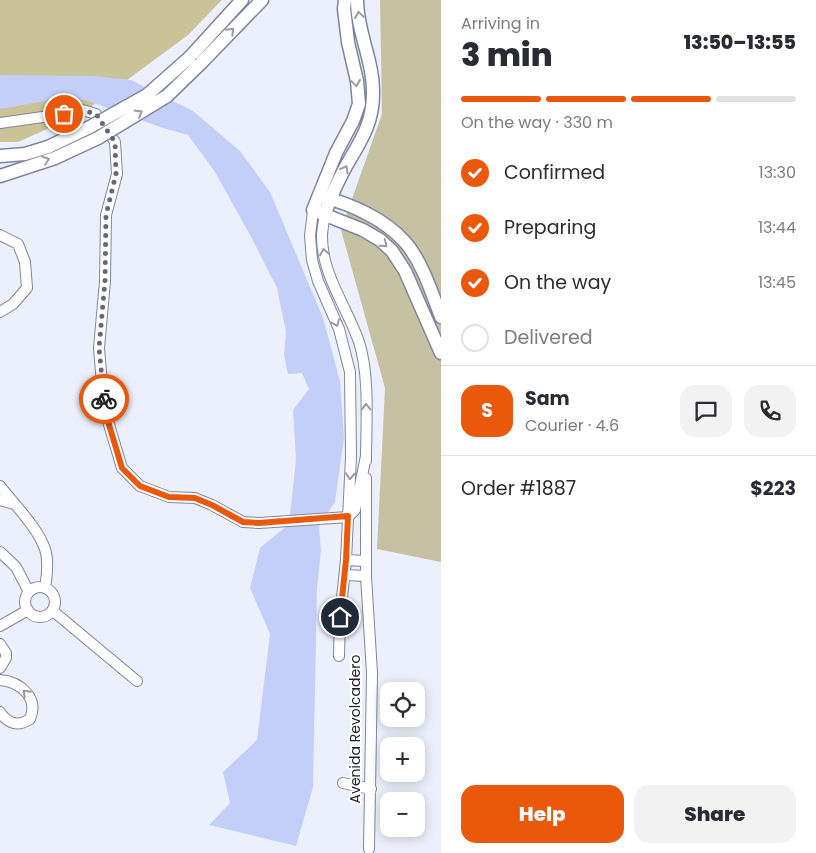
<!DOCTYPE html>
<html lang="en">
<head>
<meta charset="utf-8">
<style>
  body { margin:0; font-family:Poppins,sans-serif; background:#f2f2f3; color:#2b2b33; height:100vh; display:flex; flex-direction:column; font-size:19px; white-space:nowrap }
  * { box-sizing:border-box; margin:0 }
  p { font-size:16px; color:#7c7c81 }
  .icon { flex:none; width:28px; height:28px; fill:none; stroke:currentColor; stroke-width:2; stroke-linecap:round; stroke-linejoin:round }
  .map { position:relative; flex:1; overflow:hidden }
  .drawer { display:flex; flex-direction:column; background:#fff; width:375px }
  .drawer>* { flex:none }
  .fabs { position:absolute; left:380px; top:682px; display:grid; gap:10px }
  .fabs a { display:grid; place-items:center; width:45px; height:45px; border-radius:10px; background:#fff; box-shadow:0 2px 12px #0003; font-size:25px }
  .pin { position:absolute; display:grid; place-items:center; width:42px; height:42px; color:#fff; margin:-21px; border:2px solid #fff; border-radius:50%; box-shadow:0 1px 5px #0007 }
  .courier { position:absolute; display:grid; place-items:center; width:50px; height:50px; margin:-25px; border:4px solid #ea580c; border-radius:50%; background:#fff; color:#222; box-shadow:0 1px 6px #0007 }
  .head em { font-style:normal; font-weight:800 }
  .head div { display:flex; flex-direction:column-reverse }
  .head { display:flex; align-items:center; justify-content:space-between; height:85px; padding:0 20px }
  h1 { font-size:32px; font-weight:800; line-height:38px }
  .bar { display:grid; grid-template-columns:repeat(4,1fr); gap:8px 5px; align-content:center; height:60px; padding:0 20px }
  .bar i { height:6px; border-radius:4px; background:#e1e1e2 }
  .bar .active { background:#ea580c }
  .bar p { grid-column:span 4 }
  .line { display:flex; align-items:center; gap:12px; padding:0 20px; border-top:1px solid #e1e1e2 }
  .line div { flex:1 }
  .round { display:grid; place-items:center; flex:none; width:52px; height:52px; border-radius:15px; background:#f2f2f3 }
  ol { padding:0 20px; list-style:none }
  li { display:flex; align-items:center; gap:15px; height:55px }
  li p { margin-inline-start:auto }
  li .icon { padding:5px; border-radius:50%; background:#ea580c; color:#fff; stroke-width:4 }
  li:last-child { color:#7c7c81 }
  li i { width:28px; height:28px; border:2px solid #e1e1e2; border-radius:50% }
  .primary-button { display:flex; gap:10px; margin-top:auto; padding:10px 20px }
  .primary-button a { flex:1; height:58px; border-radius:15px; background:#ea580c; color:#fff; font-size:20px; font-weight:800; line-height:58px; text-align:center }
  .primary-button a+a { background:#f2f2f3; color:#2b2b33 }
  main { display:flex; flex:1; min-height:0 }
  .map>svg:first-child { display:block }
  .green { fill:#c6c1a2 }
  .forest { fill:#cbc398 }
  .water { fill:#c4cff9 }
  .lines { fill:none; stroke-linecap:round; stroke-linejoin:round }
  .minor-casing { stroke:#7e85a1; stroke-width:12 }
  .major-casing { stroke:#7e85a1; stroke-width:15 }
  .minor { stroke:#fff; stroke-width:10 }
  .major { stroke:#fff; stroke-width:12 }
  .major-bridge-casing { stroke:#7e85a1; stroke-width:15; stroke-linecap:butt }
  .major-bridge { stroke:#fff; stroke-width:12 }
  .oneway { stroke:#9a9ba0 }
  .done { stroke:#666975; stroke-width:5; stroke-dasharray:0 9 }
  .route { stroke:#ea580c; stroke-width:6 }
  .labels { text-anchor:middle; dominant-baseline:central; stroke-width:4; stroke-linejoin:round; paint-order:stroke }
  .street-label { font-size:14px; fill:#1e212c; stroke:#fff }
</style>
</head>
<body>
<main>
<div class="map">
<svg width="441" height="853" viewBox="0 0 441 853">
  <rect width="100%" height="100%" fill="#ecf0fc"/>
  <path class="green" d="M380,0H441V562L377,549L385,388L341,230L382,114Z"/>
  <path class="forest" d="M0,0H222L188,35L81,114L18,142H0Z"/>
  <path class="water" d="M0,75L93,76L131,80L193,111L240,151L270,192L323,318L340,381L344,438L335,502L319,526L321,551L317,588L313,787L296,846L209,825L230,803L223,772L257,740L270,634L250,588L260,548L289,524L296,459L293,410L309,389L302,373L288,374L284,355L286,332L277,288L250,235L215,172L188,135L163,128L85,100H50L0,109Z"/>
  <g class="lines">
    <defs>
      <path id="minor" d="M0,123L64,114L79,109L96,114L115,142L117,174L106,215L105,281L99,348L104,408L122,468L140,486L169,497L195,498L212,505L243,522L259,523L348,517L355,510L366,456
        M313,210L310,236L312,260L318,281L339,329L350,372L351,457L346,560L340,617L339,656
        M325,214C324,221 322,229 322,237C322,275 347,307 359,342C370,376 366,425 366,461
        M0,235L18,244L25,262L27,288L13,304L0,312
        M366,478V576L372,673L369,849
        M0,486C14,504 38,528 45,549C49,561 47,576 45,588
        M0,500L14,504
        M0,552L16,567L29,592
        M346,560L366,561
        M345,575L366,576
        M25 602a15 15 0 1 1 30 0a15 15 0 1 1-30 0Z
        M53,611L137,681
        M0,626L28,610
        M0,644L6,653V658L0,668
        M0,680C21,682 39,698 30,719C18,727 8,724 0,712
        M343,783L371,789"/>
      <path id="major" d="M345,0L344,9L348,42L357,81L359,104L353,121L336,153L313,210L363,230L380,240L392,251L405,271L441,353
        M190,57L242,0
        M201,63L262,0
        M0,156L25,154L48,147L90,127
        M0,176L55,158L98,138
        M323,197C351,204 384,219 404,241C421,259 432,293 441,317
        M325,214C330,198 337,183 345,168C359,143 373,125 373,94C374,62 357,32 357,0"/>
    </defs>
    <use href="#minor" class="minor-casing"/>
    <use href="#major" class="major-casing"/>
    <use href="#minor" class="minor"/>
    <use href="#major" class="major"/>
    <defs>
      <path id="major-bridge" d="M90,127L147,95L190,57
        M98,138L167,96L201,63"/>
    </defs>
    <use href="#major-bridge" class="major-bridge-casing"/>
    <use href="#major-bridge" class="major-bridge"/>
  </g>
  <defs><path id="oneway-chevron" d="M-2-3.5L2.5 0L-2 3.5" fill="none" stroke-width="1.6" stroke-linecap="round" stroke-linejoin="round" transform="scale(1.25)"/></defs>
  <g class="oneway">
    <use href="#oneway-chevron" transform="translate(359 15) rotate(-98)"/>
    <use href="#oneway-chevron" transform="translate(231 31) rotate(-45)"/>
    <use href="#oneway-chevron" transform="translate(356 83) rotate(82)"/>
    <use href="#oneway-chevron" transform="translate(139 113) rotate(-31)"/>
    <use href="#oneway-chevron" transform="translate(46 160) rotate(-18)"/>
    <use href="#oneway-chevron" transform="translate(345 169) rotate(-61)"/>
    <use href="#oneway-chevron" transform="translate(384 244) rotate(39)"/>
    <use href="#oneway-chevron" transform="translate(324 252) rotate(-99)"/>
    <use href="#oneway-chevron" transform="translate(336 323) rotate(67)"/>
    <use href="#oneway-chevron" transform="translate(366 407) rotate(-91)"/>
    <use href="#oneway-chevron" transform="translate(350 476) rotate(93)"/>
    <use href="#oneway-chevron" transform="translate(26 693) rotate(-135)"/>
  </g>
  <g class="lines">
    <path class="done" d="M64,114L79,109L96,114L115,142L116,174L106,215L105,281L99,348L104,399"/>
    <path class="route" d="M104,399V408L122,468L140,486L169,497L195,498L212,505L243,522L259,523L348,516L346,560L340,617"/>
  </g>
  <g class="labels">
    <g class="street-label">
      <text transform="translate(355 729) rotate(-90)">Avenida Revolcadero</text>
    </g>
  </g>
</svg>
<div class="fabs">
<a><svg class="icon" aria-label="locate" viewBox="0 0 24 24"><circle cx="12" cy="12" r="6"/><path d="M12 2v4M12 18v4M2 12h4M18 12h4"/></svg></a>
<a>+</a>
<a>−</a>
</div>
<div class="pin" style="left:64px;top:114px;background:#ea580c"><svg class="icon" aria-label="bag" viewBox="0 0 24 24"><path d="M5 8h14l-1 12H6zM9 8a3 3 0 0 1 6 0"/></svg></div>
<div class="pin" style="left:340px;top:617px;background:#1f2937"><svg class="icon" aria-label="home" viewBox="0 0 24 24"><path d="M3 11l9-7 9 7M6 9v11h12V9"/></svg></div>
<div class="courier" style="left:104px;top:399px"><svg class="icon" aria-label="bike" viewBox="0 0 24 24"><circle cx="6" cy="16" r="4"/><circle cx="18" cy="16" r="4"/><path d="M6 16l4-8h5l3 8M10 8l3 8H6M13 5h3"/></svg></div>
</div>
<section class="drawer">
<div class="head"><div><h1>3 min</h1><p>Arriving in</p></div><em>13:50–13:55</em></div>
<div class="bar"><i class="active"></i><i class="active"></i><i class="active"></i><i></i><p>On the way · 330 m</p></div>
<ol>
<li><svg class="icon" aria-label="check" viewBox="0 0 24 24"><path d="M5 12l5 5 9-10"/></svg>Confirmed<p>13:30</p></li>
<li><svg class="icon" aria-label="check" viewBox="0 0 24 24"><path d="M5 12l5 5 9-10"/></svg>Preparing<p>13:44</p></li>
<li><svg class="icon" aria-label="check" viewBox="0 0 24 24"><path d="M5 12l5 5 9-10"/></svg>On the way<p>13:45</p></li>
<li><i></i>Delivered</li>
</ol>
<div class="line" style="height:90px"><b class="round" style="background:#ea580c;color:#fff">S</b><div><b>Sam</b><p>Courier · 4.6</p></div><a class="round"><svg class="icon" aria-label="chat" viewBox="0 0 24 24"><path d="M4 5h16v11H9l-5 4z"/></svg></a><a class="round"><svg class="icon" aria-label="phone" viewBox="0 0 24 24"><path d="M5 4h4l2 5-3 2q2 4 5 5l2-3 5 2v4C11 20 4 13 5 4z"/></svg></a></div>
<div class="line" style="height:65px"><div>Order #1887</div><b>$223</b></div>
<div class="primary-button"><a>Help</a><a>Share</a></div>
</section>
</main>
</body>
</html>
